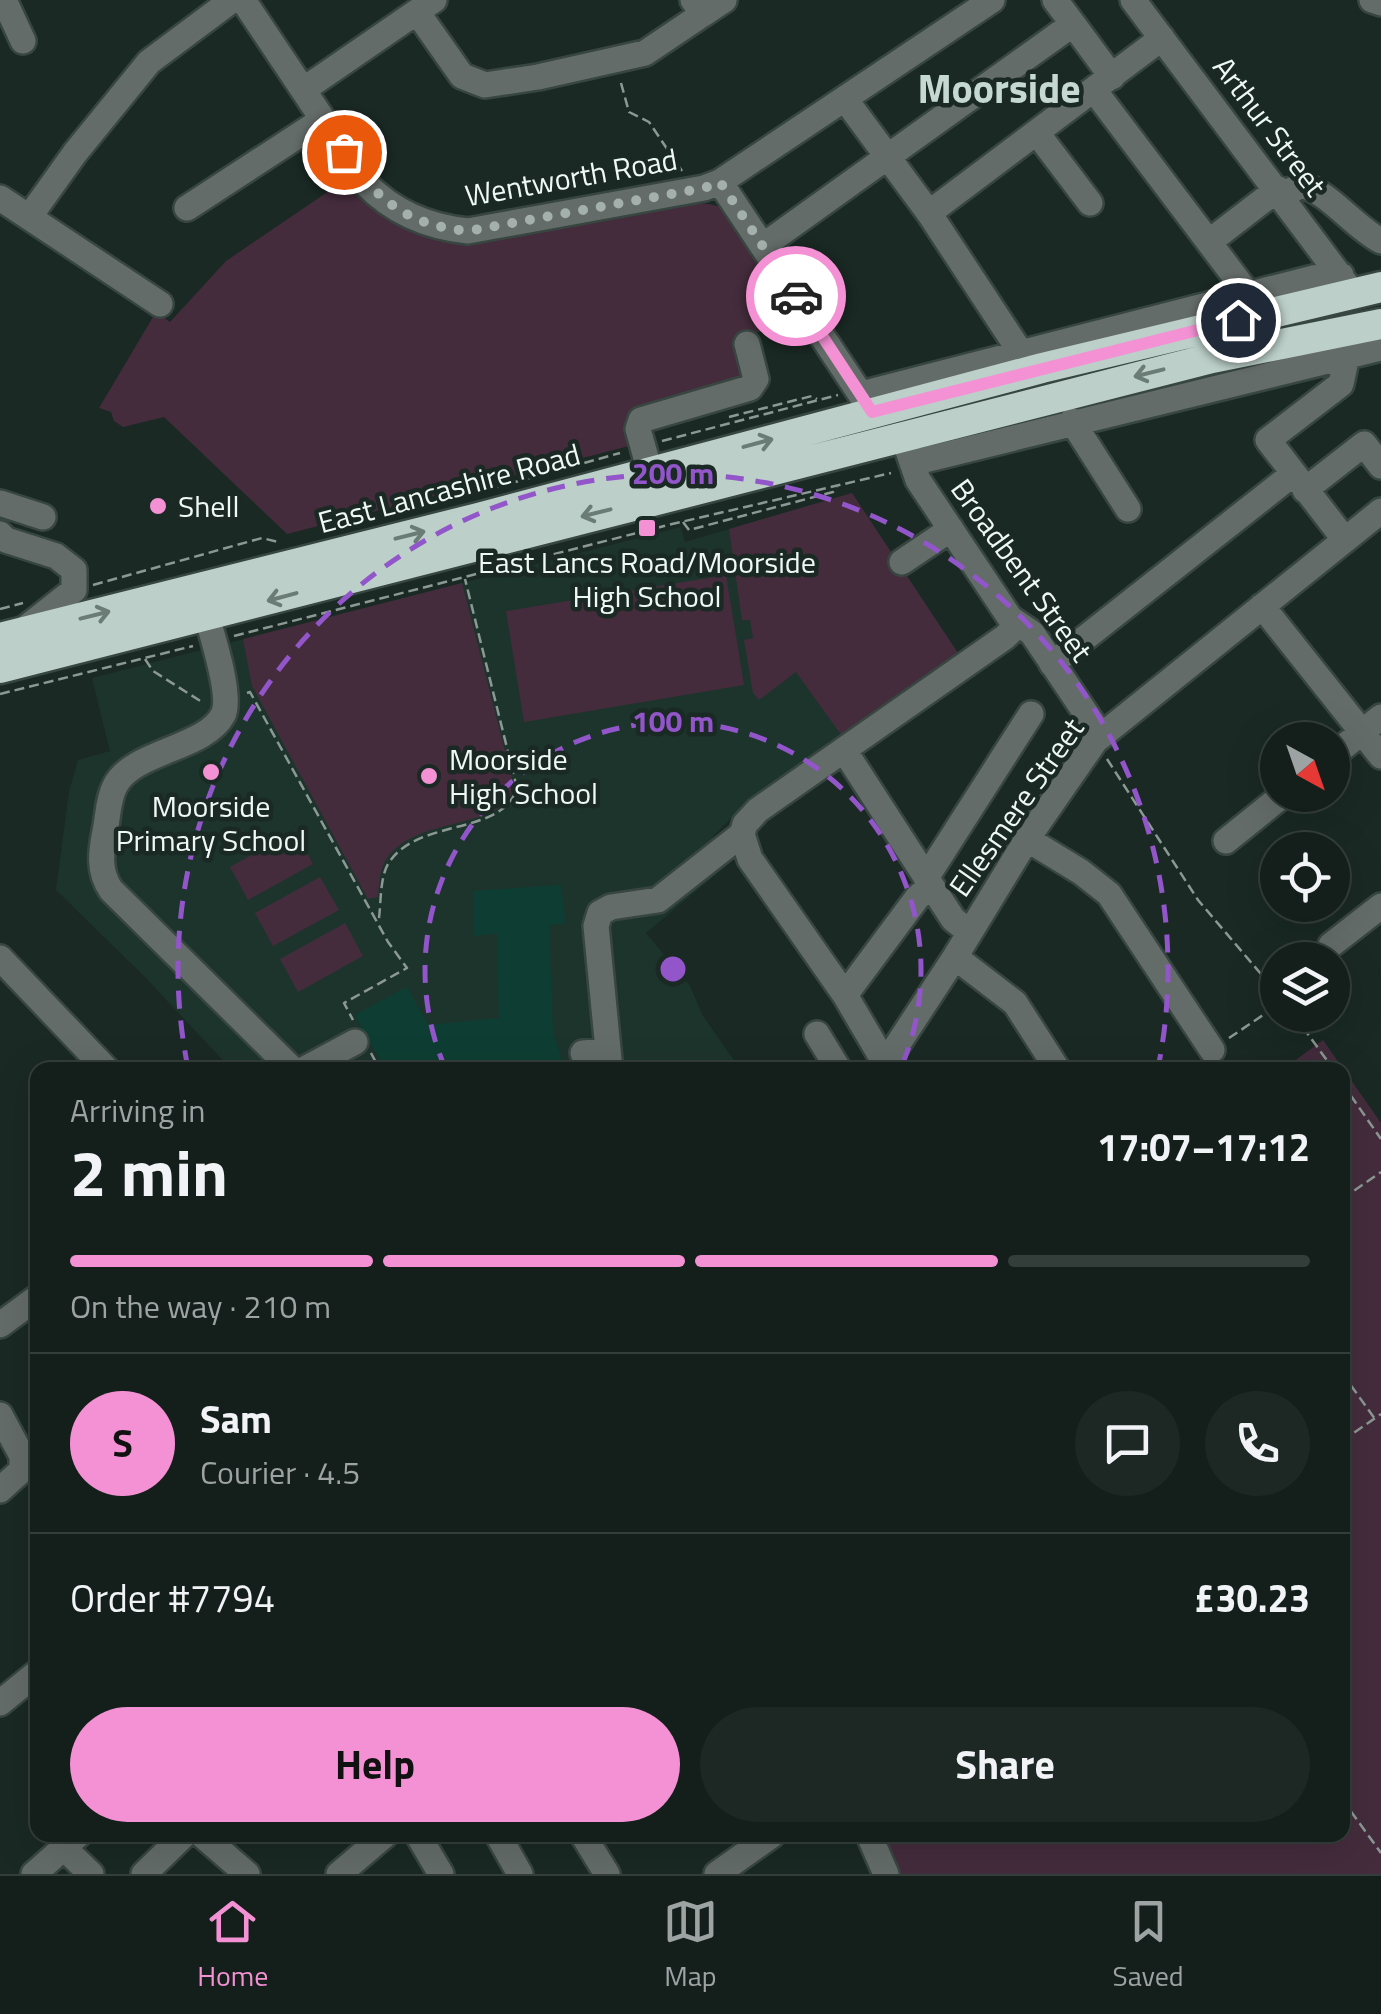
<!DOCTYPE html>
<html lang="en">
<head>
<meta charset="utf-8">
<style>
  body { margin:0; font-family:"Titillium Web",sans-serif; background:#1d2724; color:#f1f3f6; height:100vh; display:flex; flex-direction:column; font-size:38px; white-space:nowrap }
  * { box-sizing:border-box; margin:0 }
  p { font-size:32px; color:#9da2a3 }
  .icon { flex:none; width:55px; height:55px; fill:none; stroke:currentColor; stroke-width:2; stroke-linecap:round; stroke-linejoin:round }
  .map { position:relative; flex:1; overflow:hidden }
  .drawer { position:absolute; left:30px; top:1062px; width:1320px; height:780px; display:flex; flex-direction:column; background:#141f1b; border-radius:20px; box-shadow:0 10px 40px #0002,0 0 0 2px #333d3a }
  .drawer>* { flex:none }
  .needle { width:65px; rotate:140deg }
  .tools { position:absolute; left:1260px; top:722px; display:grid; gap:20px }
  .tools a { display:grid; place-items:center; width:90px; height:90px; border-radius:50%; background:#141f1b; box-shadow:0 10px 40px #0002,0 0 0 2px #333d3a; font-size:50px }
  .pin { position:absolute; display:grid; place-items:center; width:85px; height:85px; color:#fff; margin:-42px; border:5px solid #fff; border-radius:50%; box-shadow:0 2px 10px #0007 }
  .courier { position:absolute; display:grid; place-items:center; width:100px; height:100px; margin:-50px; border:8px solid #f491d4; border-radius:50%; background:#fff; color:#222; box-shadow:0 2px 12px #0007 }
  .head em { font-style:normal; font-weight:700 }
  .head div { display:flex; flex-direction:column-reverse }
  .head { display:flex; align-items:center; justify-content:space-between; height:170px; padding:0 40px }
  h1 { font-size:65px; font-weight:700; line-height:75px }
  .bar { display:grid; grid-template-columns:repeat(4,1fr); gap:15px 10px; align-content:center; height:120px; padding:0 40px }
  .bar i { height:12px; border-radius:8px; background:#333d3a }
  .bar .on { background:#f491d4 }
  .bar p { grid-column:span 4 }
  .line { display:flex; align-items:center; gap:25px; padding:0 40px; border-top:2px solid #333d3a }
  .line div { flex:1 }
  .round { display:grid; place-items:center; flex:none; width:105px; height:105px; border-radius:52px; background:#1d2724 }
  .cta { display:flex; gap:20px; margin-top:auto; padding:20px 40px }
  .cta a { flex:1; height:115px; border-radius:60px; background:#f491d4; color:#111; font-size:40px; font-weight:700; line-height:115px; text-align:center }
  .cta a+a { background:#1d2724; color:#f1f3f6 }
  .tabs { display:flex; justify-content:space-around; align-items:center; height:140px; border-top:2px solid #333d3a; background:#141f1b; font-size:28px; color:#9da2a3 }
  .tabs a { display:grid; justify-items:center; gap:5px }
  .tabs .on { color:#f491d4 }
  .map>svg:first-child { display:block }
  .built { fill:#1d342d }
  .green { fill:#442c3c }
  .building { fill:#0e3e33 }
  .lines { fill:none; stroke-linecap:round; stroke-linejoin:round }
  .minor-casing { stroke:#384641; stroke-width:30 }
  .highway-casing { stroke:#384641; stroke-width:35 }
  .path { stroke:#8c9894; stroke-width:2.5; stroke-dasharray:10 5; stroke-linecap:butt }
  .minor { stroke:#646c69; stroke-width:25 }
  .highway { stroke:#bccfc8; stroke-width:30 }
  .oneway { stroke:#6b7c76 }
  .done { stroke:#a4b0ab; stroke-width:10; stroke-dasharray:0 18 }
  .route { stroke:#f491d4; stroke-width:12 }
  .ring { fill:none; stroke:#9255ca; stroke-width:5; stroke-dasharray:18 12 }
  .poi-dot { fill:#f491d4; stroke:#1a2924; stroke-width:4 }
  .labels { text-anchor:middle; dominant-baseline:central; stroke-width:9; stroke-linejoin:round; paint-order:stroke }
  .street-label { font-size:30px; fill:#eef8f4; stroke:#1a2924 }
  .poi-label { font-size:30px; fill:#eef8f4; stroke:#1a2924; text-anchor:start }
  .district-label { font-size:40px; font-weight:bold; fill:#c5d8d2; stroke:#1a2924 }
  .centre { fill:#9255ca; stroke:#1a2924; stroke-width:5 }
  .ring-label { font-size:30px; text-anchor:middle; font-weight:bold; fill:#9255ca; stroke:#1a2924; stroke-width:9; stroke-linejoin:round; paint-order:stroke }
</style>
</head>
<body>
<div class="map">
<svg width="1381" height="1874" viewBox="0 0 1381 1874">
  <rect width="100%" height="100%" fill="#1a2924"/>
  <path class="built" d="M852,493L958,653L746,803L712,837L732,861L646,933L690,986L703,1016L741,1070H232L143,975L56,890L69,792L78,760L110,751L92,678L681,527L685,542Z"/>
  <path class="green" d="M345,180C374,217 414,237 461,244C510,245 691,185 722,209L791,312L760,320L763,331L738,338L749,381L634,415L633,445L287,534L164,417L123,427L114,421L111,412L99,408L156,312L170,322L226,261Z
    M852,493L958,653L842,736L796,672L759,700L753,693L744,640L753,638L750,620H742L729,529Z
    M726,575L744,685L524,722L506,611Z
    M462,583L514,786C507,833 406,813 383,866C379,875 379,887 378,897L368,899L252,686L243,639Z
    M295,831L313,864L248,900L230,867Z
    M320,877L339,910L273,946L255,913Z
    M345,923L363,956L298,992L280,959Z
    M1323,1040L1381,1123V1874H899L881,1835H1342V1070H1282Z"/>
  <path class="building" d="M561,885L565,923L549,925L553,1032L565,1070H386L355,1015L407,987L428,1025L499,1018L497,933L474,936L473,891Z"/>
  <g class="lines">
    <defs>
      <path id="minor" d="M4,0L23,41
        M243,0L366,184C394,213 429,227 468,231L704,188L720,182L992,0
        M693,0L703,14L724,0
        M1055,0L1073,24
        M1133,0L1346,284
        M1372,0L1381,3
        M417,12L462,76L485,85L538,77L645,53L703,14
        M303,90L434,0
        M1094,90L1242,286L1243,296
        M845,99L929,213L1021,353
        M1037,133L1090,203
        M720,182L869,407
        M1283,195L1301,185C1328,191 1354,227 1381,241
        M0,198L160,304
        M187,208L322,120
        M929,213L1162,38
        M30,216L75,153L149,62L232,0
        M1209,242L1278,189
        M763,246L1073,24L1112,77
        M861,394L1313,278L1341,275
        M1072,421L1128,509
        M907,448L918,480L1010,618L1032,633L1101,736
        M912,463L1381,348
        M650,472L638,429L641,420L750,388L756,379L747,344
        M1305,490L1364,444L1381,466
        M0,503L43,517
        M0,534L6,540L56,556L74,570V590L22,631
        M1345,540L1268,440L1341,384L1347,356
        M902,562L951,529
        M1262,606L1381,756
        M207,617C213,638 232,697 223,715C205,749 132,751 115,786C108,799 108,817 105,831C101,852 98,871 111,890L293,1070
        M1052,664L1293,474
        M844,750L953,919L969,932
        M1332,756L1381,717
        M742,834L745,824L758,810L1005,637L1018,624
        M742,834L750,859L845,995L889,1070
        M1027,839L1081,872L1109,894L1212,1050
        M1226,841L1283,795
        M926,878L1031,714
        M1331,945L1381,906
        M955,957L1015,1003L1058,1070
        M0,958L107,1070
        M845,995L917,898L931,885
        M817,1034L839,1070
        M583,1053L608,1051
        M303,1070L355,1042
        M610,1070L596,926L600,913L611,907L658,900L742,834
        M881,1070L955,957L1027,839L1095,741L1381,511
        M0,1325L38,1297
        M0,1415L22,1456V1470L0,1490
        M0,1703L38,1672
        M202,1835L247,1874
        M418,1835L441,1874
        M498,1835L520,1874
        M583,1835L607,1874
        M869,1835L886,1874
        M64,1848L91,1874
        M34,1874L78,1835
        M144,1874L184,1835
        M339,1874L385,1835
        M717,1874L772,1835"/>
      <path id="highway" d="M0,638L478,518L1042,368L1381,287
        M0,668L1212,358L1381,324"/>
    </defs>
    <use href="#minor" class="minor-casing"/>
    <use href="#highway" class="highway-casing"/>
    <path class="path" d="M621,83L629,112L649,122L682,171
      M729,417L812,396L817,399
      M662,441L838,395
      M483,491L620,453
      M683,522L689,530L833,492L837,487
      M93,585L262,538L278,542
      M0,609L23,603
      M234,636L668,525L891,473
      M145,659L153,671L202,702
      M247,693L250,692L388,942L407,968L344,1003L353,1020
      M0,694L193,646
      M1107,759L1198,900L1278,994
      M379,918C381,902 380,878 388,864C417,817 502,837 517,788L465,579
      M1294,1015L1334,1070
      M1229,1038L1278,1005
      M371,1053L380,1070
      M1182,1070L1193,1062
      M1342,1083L1381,1139
      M1342,1199L1381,1172
      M1342,1373L1375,1419
      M1342,1441L1381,1414
      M1342,1799L1381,1853"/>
    <use href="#minor" class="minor"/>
    <use href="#highway" class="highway"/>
  </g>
  <defs><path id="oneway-shaft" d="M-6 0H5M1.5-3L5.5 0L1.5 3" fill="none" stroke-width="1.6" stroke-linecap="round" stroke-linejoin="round" transform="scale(2.5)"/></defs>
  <g class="oneway">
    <use href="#oneway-shaft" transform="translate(1149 373) rotate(166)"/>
    <use href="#oneway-shaft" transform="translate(758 443) rotate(-15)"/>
    <use href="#oneway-shaft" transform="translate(596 513) rotate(166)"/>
    <use href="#oneway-shaft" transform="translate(410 535) rotate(-14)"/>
    <use href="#oneway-shaft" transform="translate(282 597) rotate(165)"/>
    <use href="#oneway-shaft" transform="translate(95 615) rotate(-14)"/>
  </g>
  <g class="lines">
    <path class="done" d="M344,152C378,201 407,225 468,231L704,188L720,182L796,296"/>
    <path class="route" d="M796,296L872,412L1238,320"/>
  </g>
  <g class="ring">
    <path d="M446 1070A248 248 0 1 1 900 1070"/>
    <path d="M188 1068A495 495 0 1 1 1158 1068"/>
  </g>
  <g class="poi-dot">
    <circle cx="158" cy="506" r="10"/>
    <rect x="637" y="518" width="20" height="20" rx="5"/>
    <circle cx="211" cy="772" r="10"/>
    <circle cx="429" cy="776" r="10"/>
  </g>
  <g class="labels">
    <g class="street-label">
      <text transform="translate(1270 126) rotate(53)">Arthur Street</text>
      <text transform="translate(571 177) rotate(-10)">Wentworth Road</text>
      <text transform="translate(449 488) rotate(-15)">East Lancashire Road</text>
      <text transform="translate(1022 570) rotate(54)">Broadbent Street</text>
      <text transform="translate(1016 807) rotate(-55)">Ellesmere Street</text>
    </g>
    <g class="poi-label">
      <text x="178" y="506">Shell</text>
      <text x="647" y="562" text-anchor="middle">East Lancs Road/Moorside<tspan x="647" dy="34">High School</tspan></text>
      <text x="449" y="759">Moorside<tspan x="449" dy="34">High School</tspan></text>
      <text x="211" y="806" text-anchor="middle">Moorside<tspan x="211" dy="34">Primary School</tspan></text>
    </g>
    <g class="district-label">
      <text x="999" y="88">Moorside</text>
    </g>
  </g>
  <circle cx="673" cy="969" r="15" class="centre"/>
  <g class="ring-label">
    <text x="673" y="484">200 m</text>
    <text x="673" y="732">100 m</text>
  </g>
</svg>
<div class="tools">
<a><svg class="needle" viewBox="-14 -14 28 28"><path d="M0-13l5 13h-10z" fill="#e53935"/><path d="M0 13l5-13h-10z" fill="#9da2a3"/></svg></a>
<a><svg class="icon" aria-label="locate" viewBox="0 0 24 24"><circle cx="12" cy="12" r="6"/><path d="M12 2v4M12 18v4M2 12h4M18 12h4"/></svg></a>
<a><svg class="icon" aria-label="layers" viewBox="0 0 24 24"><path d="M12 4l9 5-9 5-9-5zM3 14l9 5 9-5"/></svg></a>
</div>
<div class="pin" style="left:344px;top:152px;background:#ea580c"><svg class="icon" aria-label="bag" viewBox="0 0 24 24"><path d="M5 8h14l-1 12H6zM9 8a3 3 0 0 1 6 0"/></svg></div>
<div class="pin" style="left:1238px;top:320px;background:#1f2937"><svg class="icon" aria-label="home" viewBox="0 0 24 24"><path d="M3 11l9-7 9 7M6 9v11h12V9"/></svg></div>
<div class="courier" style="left:796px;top:296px"><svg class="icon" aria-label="car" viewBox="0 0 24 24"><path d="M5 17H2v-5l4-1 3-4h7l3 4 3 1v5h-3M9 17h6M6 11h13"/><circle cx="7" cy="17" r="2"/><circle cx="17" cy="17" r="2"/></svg></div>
<section class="drawer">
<div class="head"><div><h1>2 min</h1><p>Arriving in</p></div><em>17:07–17:12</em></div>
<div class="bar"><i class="on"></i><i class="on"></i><i class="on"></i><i></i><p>On the way · 210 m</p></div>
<div class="line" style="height:180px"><b class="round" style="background:#f491d4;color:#111">S</b><div><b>Sam</b><p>Courier · 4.5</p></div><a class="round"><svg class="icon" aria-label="chat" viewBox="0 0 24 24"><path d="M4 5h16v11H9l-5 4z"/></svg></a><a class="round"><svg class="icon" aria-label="phone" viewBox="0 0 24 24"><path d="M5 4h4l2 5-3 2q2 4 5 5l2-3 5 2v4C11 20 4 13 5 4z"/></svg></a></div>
<div class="line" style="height:130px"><div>Order #7794</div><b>£30.23</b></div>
<div class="cta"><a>Help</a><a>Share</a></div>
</section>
</div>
<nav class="tabs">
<a class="on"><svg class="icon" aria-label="home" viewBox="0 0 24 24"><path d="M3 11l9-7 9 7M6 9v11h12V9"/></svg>Home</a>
<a><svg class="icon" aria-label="map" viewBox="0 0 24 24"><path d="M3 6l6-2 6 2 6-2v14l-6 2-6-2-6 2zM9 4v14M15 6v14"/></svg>Map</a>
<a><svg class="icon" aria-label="saved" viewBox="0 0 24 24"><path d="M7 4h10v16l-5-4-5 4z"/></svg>Saved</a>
</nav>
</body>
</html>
